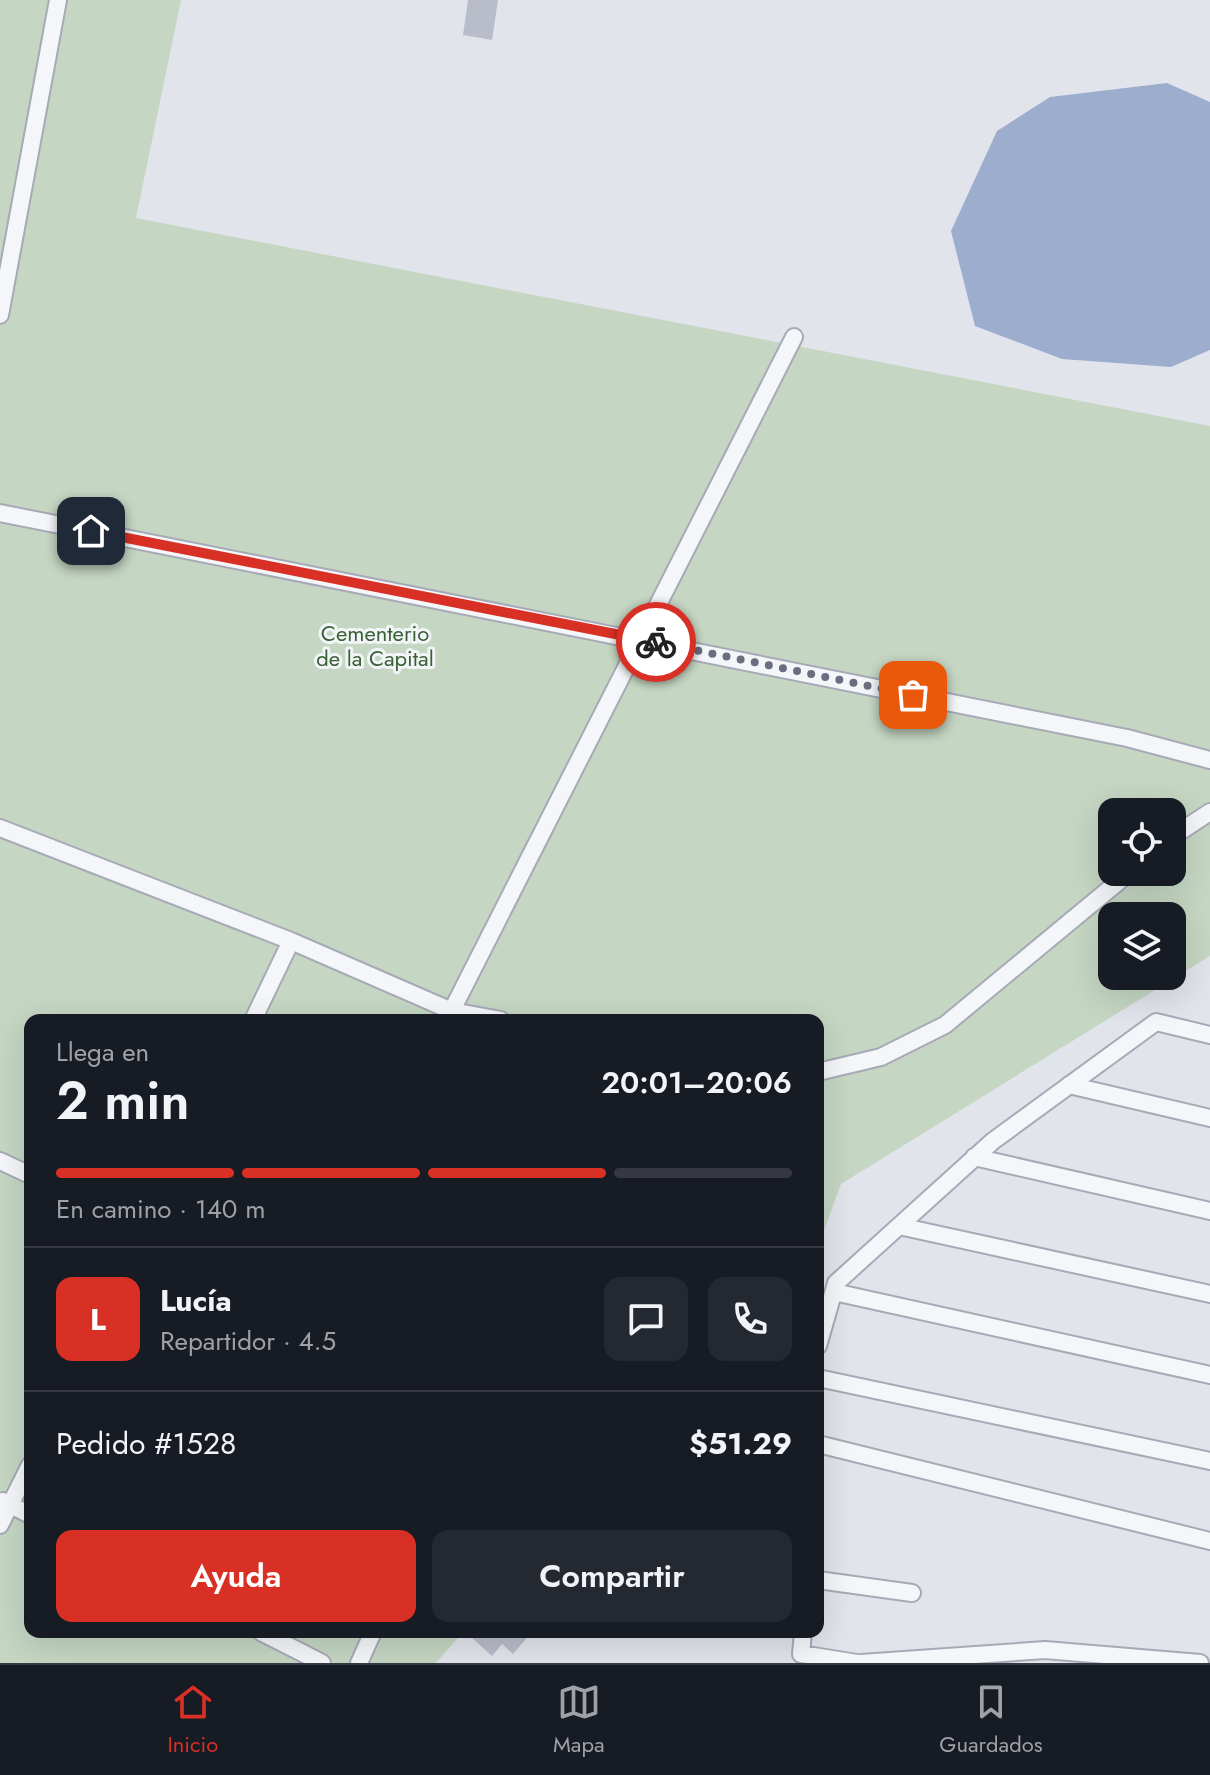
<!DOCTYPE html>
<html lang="es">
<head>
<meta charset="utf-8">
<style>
  body { margin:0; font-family:Jost,sans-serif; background:#242831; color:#f1f3f6; height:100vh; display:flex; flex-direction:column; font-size:30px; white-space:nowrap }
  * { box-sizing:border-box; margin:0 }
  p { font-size:26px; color:#9ea1a6 }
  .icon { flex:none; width:44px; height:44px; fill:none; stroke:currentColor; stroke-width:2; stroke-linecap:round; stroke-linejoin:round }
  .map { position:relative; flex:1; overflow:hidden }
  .panel { position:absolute; left:24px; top:1014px; width:800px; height:624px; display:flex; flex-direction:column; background:#171b24; border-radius:16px; box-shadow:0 8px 32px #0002 }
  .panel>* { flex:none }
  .tools { position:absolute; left:1098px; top:798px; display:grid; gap:16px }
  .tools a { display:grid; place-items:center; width:88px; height:88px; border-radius:16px; background:#171b24; box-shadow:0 8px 32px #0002; font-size:40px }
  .pin { position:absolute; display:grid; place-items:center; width:68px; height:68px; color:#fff; margin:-34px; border-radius:16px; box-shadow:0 4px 12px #0006 }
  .courier { position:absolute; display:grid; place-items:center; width:80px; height:80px; margin:-40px; border:6px solid #d93025; border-radius:50%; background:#fff; color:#222; box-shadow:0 2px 10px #0007 }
  .headline em { font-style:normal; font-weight:600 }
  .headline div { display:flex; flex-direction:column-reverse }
  .headline { display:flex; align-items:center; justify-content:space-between; height:136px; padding:0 32px }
  h1 { font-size:52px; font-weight:600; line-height:60px }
  .bar { display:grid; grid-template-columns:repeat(4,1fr); gap:12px 8px; align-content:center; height:96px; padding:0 32px }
  .bar i { height:10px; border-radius:6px; background:#363941 }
  .bar .on { background:#d93025 }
  .bar p { grid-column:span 4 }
  .line { display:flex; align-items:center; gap:20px; padding:0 32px; border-top:2px solid #363941 }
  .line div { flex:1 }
  .round { display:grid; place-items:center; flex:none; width:84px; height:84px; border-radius:16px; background:#242831 }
  .primary-button { display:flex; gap:16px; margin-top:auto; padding:16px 32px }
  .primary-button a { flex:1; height:92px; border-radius:16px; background:#d93025; color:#fff; font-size:32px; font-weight:600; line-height:92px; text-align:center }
  .primary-button a+a { background:#242831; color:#f1f3f6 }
  .menu { display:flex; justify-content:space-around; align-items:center; height:112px; border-top:2px solid #363941; background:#171b24; font-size:22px; color:#9ea1a6 }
  .menu a { display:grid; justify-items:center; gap:4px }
  .menu .on { color:#d93025 }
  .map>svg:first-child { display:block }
  .green { fill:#c5d6c3; fill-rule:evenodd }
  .water { fill:#9cadcd }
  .building { fill:#b9bdc9 }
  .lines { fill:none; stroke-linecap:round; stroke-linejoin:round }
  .service-casing { stroke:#a7aab6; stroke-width:20 }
  .service { stroke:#f5f6f9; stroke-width:16 }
  .done { stroke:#6a6e7e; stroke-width:8; stroke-dasharray:0 14.4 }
  .route { stroke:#d93025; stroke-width:10 }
  .labels { text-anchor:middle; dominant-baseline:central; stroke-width:6; stroke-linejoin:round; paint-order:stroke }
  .park-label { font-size:22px; fill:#386135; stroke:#f2f4f8 }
</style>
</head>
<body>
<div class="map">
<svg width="1210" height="1663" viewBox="0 0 1210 1663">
  <rect width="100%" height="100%" fill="#e2e4eb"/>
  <path class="green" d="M0,0H181L136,218L1210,426V956L841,1184L818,1247V1020H30V1632H463L436,1663H0ZM1112,812H1172V872H1112ZM1112,916H1172V976H1112Z"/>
  <path class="water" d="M1167,83L1210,102V350L1171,367L1062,359L975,326L951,231L997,131L1050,97Z"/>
  <path class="building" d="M468,0H498L492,40L463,35Z
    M477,1632H532L513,1654L502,1644L492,1656L472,1638Z"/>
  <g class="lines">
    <defs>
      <path id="service" d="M0,315L58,0
        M0,513L1127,738L1210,760
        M0,828L291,941L452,1011L501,1020
        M1172,837L1210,812
        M253,1020L291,941
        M447,1020L794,337
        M818,1072L881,1057L945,1025L1130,872
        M1069,1085L1210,1118
        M974,1157L1210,1211
        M0,1161L30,1175
        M899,1226L1210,1294
        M834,1292L1210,1375
        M818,1346L836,1283L993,1141L1156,1022L1210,1035
        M818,1378L1210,1461
        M818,1444L1210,1541
        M3,1501L30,1515
        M0,1525L30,1465
        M818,1580L912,1593
        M261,1632L322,1663
        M803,1632L801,1654L857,1663
        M359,1663L373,1632
        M861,1663L1045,1650L1200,1663"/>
    </defs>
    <use href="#service" class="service-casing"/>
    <use href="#service" class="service"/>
  </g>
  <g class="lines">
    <path class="done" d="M656,642L913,695"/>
    <path class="route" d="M91,531L656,642"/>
  </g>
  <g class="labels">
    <g class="park-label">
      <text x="375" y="633">Cementerio<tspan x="375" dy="25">de la Capital</tspan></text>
    </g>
  </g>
</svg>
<div class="tools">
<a><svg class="icon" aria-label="locate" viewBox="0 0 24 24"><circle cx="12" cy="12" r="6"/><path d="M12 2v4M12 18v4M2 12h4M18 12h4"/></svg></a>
<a><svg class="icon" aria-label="layers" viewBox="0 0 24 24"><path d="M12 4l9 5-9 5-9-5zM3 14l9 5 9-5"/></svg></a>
</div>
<div class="pin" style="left:913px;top:695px;background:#ea580c"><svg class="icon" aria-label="bag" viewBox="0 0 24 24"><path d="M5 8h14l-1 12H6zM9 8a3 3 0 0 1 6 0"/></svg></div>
<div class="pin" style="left:91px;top:531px;background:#1f2937"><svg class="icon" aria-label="home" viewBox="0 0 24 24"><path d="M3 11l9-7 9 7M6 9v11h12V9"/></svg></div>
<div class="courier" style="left:656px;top:642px"><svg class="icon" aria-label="bike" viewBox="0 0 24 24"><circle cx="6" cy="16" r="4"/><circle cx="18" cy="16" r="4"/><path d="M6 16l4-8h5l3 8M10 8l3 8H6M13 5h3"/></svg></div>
<section class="panel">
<div class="headline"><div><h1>2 min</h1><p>Llega en</p></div><em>20:01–20:06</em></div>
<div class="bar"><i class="on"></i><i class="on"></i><i class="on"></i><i></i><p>En camino · 140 m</p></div>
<div class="line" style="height:144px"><b class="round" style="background:#d93025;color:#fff">L</b><div><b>Lucía</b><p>Repartidor · 4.5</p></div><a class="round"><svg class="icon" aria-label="chat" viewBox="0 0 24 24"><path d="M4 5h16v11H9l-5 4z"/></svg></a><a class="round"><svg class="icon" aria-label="phone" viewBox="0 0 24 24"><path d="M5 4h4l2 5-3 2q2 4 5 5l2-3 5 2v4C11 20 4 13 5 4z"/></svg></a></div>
<div class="line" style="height:104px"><div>Pedido #1528</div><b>$51.29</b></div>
<div class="primary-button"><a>Ayuda</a><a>Compartir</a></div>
</section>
</div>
<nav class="menu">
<a class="on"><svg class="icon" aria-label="home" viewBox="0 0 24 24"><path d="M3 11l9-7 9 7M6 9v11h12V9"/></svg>Inicio</a>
<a><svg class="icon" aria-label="map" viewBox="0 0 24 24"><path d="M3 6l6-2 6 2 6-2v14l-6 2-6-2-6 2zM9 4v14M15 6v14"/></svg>Mapa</a>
<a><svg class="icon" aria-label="saved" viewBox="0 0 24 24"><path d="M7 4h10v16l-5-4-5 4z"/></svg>Guardados</a>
</nav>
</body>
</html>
